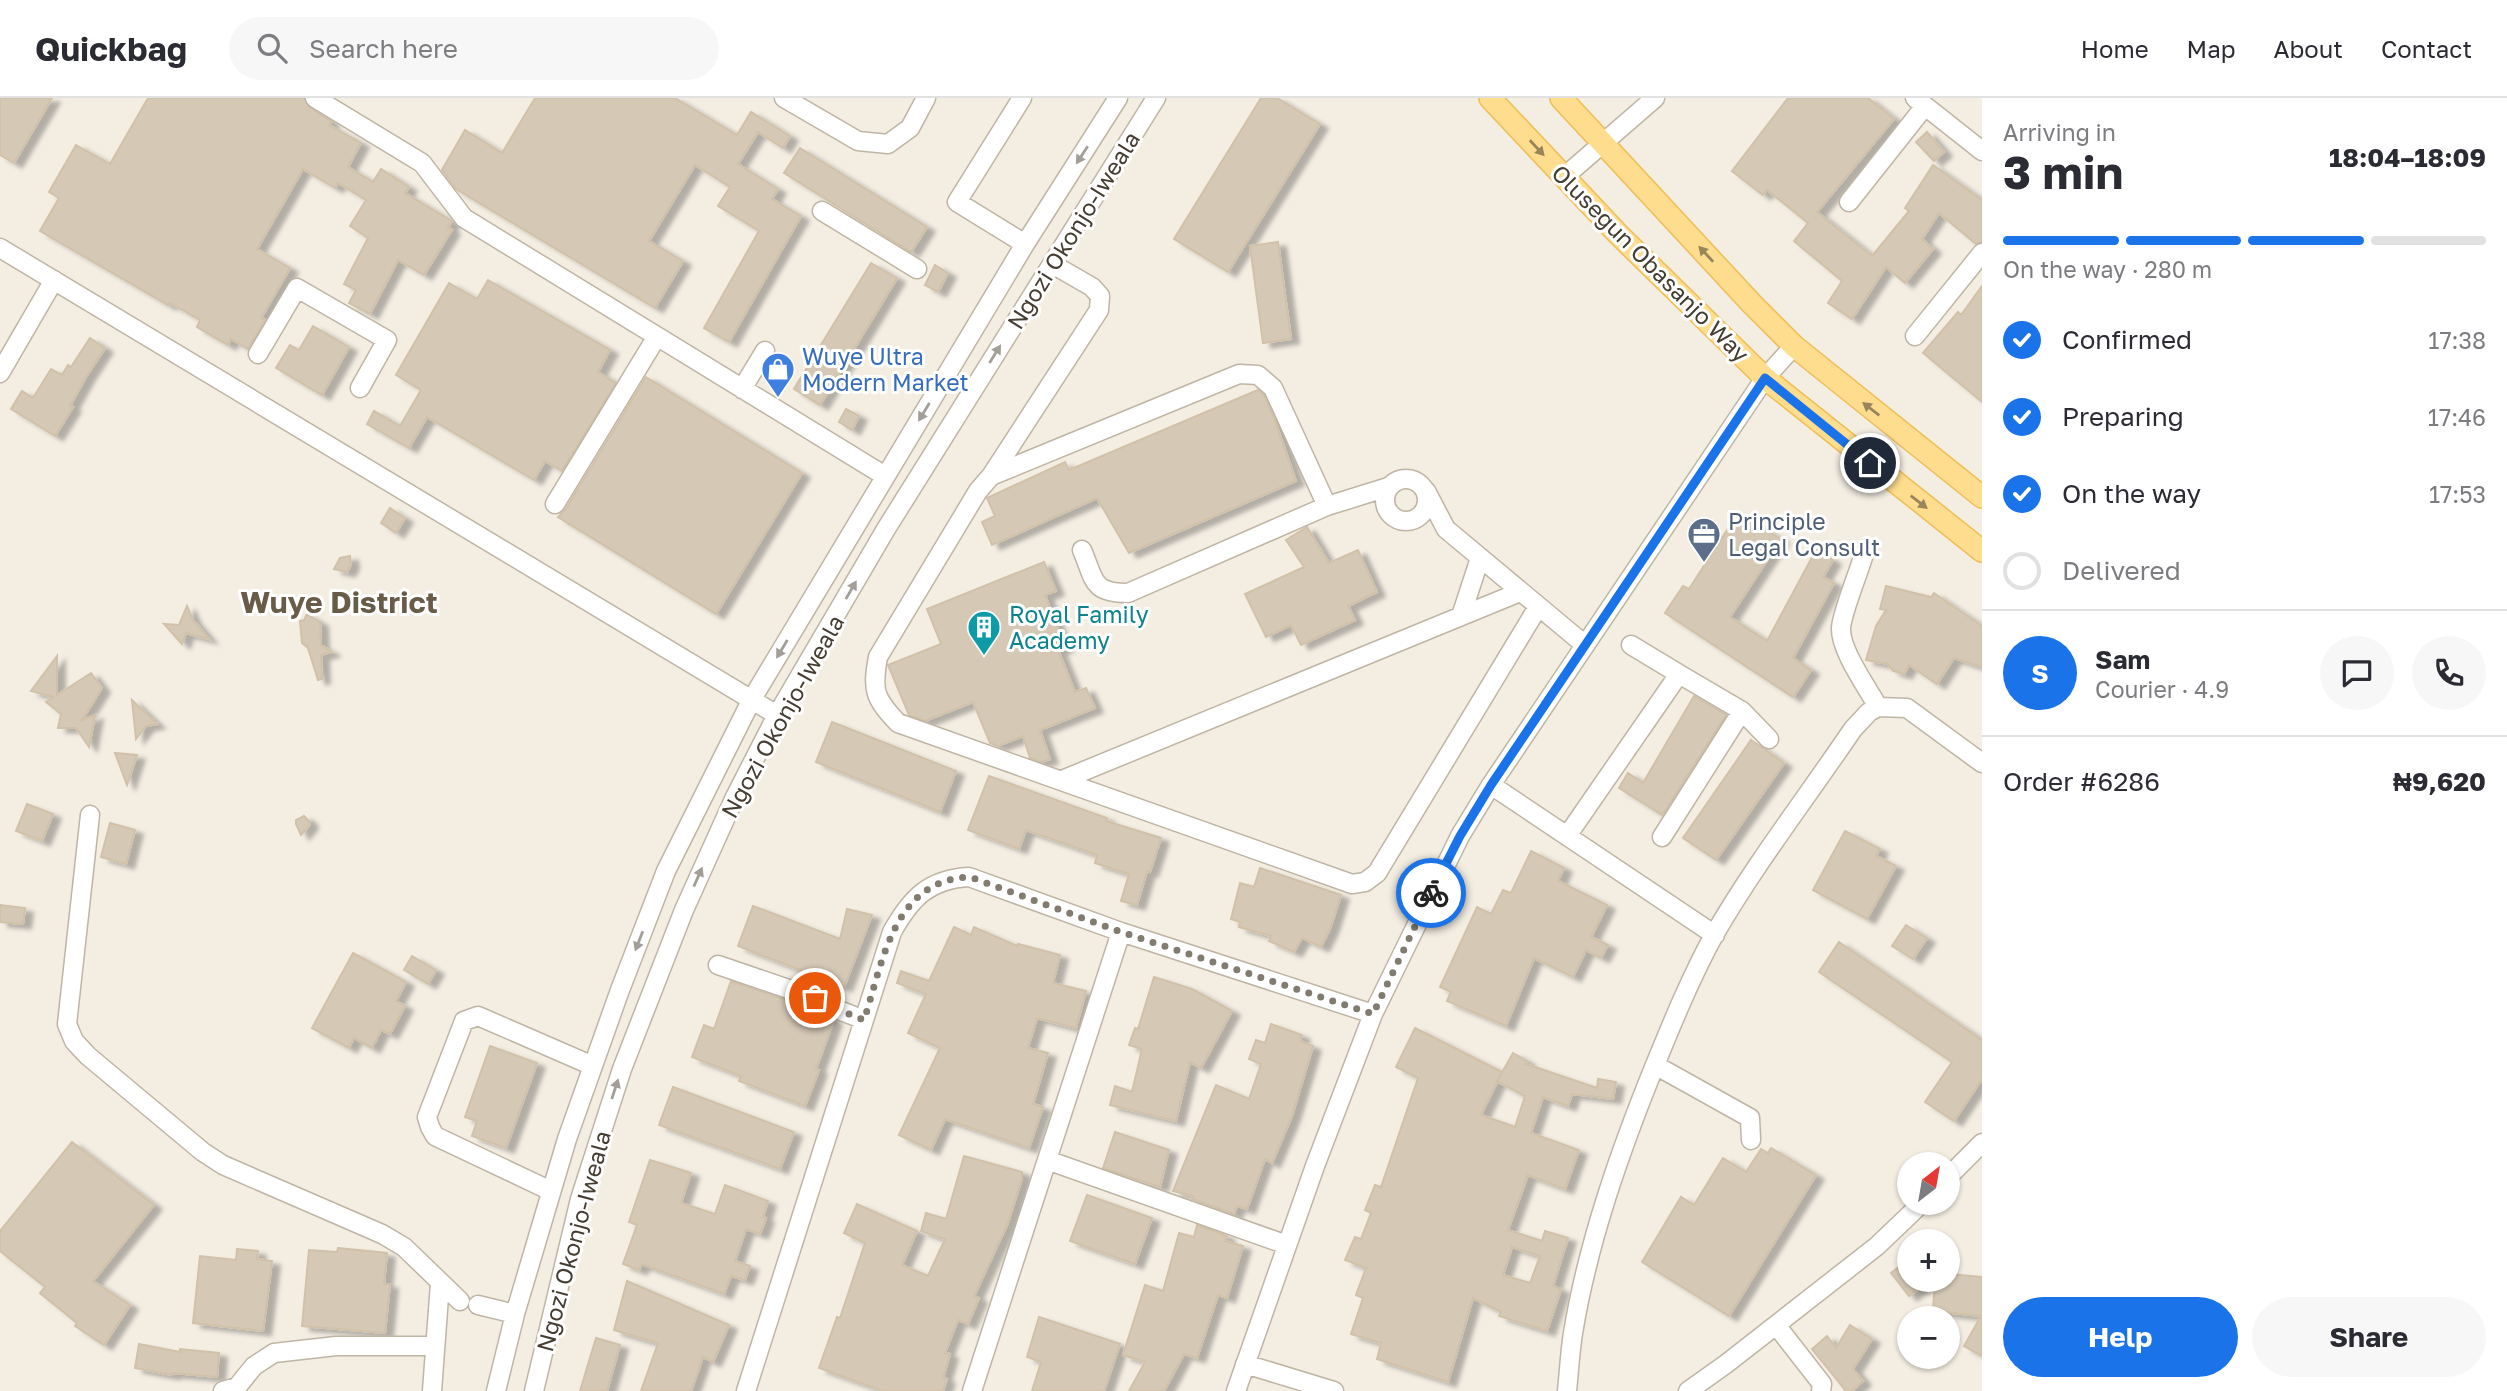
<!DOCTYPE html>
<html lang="en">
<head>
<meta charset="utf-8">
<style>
  body { margin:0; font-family:"Golos Text",sans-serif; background:#f7f7f7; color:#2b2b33; height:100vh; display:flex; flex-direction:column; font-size:26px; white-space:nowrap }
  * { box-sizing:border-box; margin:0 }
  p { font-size:23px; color:#7c7c81 }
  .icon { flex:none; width:38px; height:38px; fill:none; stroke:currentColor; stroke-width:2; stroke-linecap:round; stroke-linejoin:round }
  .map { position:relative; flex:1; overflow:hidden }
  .sheet { display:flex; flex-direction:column; background:#fff; width:525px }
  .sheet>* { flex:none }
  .needle { width:46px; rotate:31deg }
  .tools { position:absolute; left:1897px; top:1054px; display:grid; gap:14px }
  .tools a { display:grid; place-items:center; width:63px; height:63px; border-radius:50%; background:#fff; box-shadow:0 2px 5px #0004; font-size:35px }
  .pin { position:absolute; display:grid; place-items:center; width:60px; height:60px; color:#fff; margin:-30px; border:4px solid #fff; border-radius:50%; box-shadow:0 2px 7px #0007 }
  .courier { position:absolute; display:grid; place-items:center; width:70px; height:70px; margin:-35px; border:5px solid #1a73e8; border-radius:50%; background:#fff; color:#222; box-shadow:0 2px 9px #0007 }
  .overview em { font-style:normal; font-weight:700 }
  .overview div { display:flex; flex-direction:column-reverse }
  .overview { display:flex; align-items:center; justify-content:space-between; height:119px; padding:0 21px }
  h1 { font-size:46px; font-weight:700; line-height:52px }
  .bar { display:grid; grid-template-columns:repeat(4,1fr); gap:10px 7px; align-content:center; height:84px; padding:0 21px }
  .bar i { height:9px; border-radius:5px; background:#e1e1e2 }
  .bar .current { background:#1a73e8 }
  .bar p { grid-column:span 4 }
  .line { display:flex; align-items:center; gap:18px; padding:0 21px; border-top:2px solid #e1e1e2 }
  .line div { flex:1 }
  .round { display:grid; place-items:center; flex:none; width:74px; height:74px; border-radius:37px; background:#f7f7f7 }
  ol { padding:0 21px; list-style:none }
  li { display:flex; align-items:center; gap:21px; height:77px }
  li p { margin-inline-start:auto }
  li .icon { padding:7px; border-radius:50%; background:#1a73e8; color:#fff; stroke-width:4 }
  li:last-child { color:#7c7c81 }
  li i { width:38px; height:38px; border:4px solid #e1e1e2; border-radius:50% }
  .primary-button { display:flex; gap:14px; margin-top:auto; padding:14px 21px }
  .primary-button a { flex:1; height:80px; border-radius:42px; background:#1a73e8; color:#fff; font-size:28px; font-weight:700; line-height:80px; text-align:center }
  .primary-button a+a { background:#f7f7f7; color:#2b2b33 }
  header { display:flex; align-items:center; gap:42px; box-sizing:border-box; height:98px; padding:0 35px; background:#fff; border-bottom:2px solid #e1e1e2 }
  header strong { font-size:33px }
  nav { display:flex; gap:38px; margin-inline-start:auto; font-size:24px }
  .search { width:490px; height:63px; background:#f7f7f7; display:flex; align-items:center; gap:18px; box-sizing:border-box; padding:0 24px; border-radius:38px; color:#7c7c81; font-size:26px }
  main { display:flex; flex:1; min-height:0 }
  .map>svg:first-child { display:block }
  .building { fill:#d5c9b6; stroke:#d1c1a9; stroke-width:2; fill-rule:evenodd; filter:url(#shadow) }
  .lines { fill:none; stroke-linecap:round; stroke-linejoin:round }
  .minor-casing { stroke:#bfb5a4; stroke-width:21 }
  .major-casing { stroke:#efbe54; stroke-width:24 }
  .minor { stroke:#fff; stroke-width:18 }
  .major { stroke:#ffdd8e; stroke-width:21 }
  .oneway { fill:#99855b }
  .oneway2 { fill:#a29e98 }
  .done { stroke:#827b70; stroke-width:7; stroke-dasharray:0 12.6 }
  .route { stroke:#1a73e8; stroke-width:9 }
  .labels { text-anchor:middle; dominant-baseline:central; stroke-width:6; stroke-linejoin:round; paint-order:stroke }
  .street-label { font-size:23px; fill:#453d32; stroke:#fff }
  .shop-label { font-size:23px; fill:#366cbe; stroke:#fff; text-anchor:start }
  .service-label { font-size:23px; fill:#4e5e75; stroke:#fff; text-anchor:start }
  .culture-label { font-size:23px; fill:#0d838f; stroke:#fff; text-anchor:start }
  .district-label { font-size:30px; font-weight:bold; fill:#685b48; stroke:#fff }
</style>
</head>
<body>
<header>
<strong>Quickbag</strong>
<div class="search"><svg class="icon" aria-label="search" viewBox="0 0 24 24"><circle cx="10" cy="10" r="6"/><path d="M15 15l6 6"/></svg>Search here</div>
<nav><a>Home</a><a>Map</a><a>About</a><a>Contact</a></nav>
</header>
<main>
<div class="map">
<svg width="1982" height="1293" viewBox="0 0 1982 1293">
  <defs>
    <filter id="shadow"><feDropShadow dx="8" dy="4.5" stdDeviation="2" flood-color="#0004"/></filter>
  </defs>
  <rect width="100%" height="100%" fill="#f3ede2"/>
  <path class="building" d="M0,0H52L14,65L0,57Z
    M148,0H304L309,9L331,23L329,27L361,45L348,69L373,84L381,71L409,89L405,95L452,123L448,130L452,132L424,177L398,162L370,216L349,205L356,192L344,186L368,140L350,128L366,102L338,85L335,90L303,71L257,151L290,170L261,220L265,222L248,251L231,241L228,247L197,229L200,222L170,205L168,207L40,133L59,100L49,94L76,47L110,66Z
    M535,0H675L737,37L751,14L790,38L783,50L758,34L738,66L778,91L772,101L801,118L729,244L704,230L759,133L718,108L730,89L695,67L649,143L683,163L655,210L456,91L442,72L465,32L502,55Z
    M1261,0H1277L1320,26L1228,174L1174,141Z
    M1788,0H1868L1894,21L1817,114L1872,158L1909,113L1905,110L1933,67L1982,102V144L1976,146L1939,115L1922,141L1933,151L1905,185L1886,169L1852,221L1828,205L1842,183L1794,143L1808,125L1767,92L1763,97L1732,73Z
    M1927,34L1944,54L1934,63L1916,44Z
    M800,50L927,129L911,154L784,75Z
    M1278,144L1291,241L1263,245L1250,148Z
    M871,165L897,180L820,307L794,291Z
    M935,167L948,175L938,194L925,187Z
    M488,182L610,252L598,274L616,285L562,373L545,363L534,382L427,319L409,350L367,326L374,313L400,328L421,292L396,277L449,185L477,201Z
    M1982,188V304L1923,255L1958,214L1961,217Z
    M313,228L349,249L322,297L276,270L290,247L299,252Z
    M90,240L105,250L86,279L70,308L73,309L55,338L11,311L22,293L33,300L51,271L62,277L68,267L71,269Z
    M646,279L802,375L716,516L558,419L565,412Z
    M1258,292L1264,297L1274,320L1296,383L1129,455L1097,400L992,447L982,424L995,418L987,400L1065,364L1069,372Z
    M846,311L859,318L852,332L839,324Z
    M390,410L405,420L396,435L381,425Z
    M1741,416L1781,441L1730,519L1767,543L1816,452L1833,462L1823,479L1834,485L1793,560L1811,572L1793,599L1665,515L1683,488L1689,491L1729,429L1732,430Z
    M1307,429L1329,465L1358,452L1377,494L1348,508L1355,522L1301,547L1291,527L1266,539L1245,496L1304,469L1286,442Z
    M350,458L351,467L347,474L334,471L340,460Z
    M1044,464L1056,493L1045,497L1065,549L1058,552L1075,594L1086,590L1095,610L1040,632L1050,661L1041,664L1030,660L1023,638L998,648L990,645L973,604L925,623L909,617L888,567L941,546L927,511Z
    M1886,488L1931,499L1934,495L1982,528V569L1954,560L1937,586L1909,567L1904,576L1893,573L1888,566L1866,562L1876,528L1886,512L1880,511Z
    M187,508L193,522L209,541L186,535L182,546L164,526L179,527Z
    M307,516L320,524L321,547L332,554L321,557L322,581L318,582L308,550L302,545L300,523L304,522Z
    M57,558V597L91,575L102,590L82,622L95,617L89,649L76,630H58L61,616L46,604L53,599L31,593Z
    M1694,598L1726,617L1662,717L1619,690L1628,675L1643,685Z
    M132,602L157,626L146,628L136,641Z
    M832,624L956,673L940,714L816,664Z
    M1751,642L1784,665L1716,762L1683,740Z
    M115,655L137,657L127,687Z
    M989,678L1107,720L1106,723L1161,740L1150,774L1147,773L1137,807L1121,803L1129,776L1095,765L1097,757L1026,732L1019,751L968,732Z
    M27,706L53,716L42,743L16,733Z
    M304,718L310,724L309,728L301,737L296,726V722Z
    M110,725L135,732L126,766L101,759Z
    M1845,733L1880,751L1876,758L1896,768L1867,821L1813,792Z
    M1531,753L1564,770L1558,783L1607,807L1591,839L1608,847L1601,860L1586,852L1573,879L1534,860L1506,928L1447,903L1451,894L1440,889L1477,809L1491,816L1503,792L1511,795Z
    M1260,770L1341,797L1330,831L1321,849L1302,840L1294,854L1269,843L1271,838L1239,829L1240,824L1231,821L1240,785L1254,789Z
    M0,807L25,810L23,826L0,824Z
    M753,808L840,841L847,811L872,817L844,889L738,848Z
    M1906,827L1927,840L1913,861L1892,848Z
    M954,829L971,837L974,829L1017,848L1018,846L1060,857L1053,885L1086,893L1076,930L1037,920L1028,950L1048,955L1033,1006L1043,1009L1029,1050L945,1021L931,1052L899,1037L940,950L908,935L926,896L897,885L901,873L929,883Z
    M1839,844L1982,942V981L1954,1023L1925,1004L1952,964L1819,874Z
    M353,855L406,884L396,903L405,908L390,936L381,932L372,950L354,940L349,950L312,930Z
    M412,858L436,872L428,886L404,872Z
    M1154,879L1192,891L1232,913L1201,970L1190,964L1176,1023L1110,1007L1115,988L1132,994L1142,951L1129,947L1135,930L1138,931Z
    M731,883L810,910L834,922L816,971L819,972L805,1008L739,983L741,978L692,959L704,927L714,931Z
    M1271,926L1302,937L1300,943L1313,948L1292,1018L1272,1065L1265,1061L1247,1111L1237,1108L1234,1116L1192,1101L1193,1098L1173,1093L1216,987L1249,1001L1261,966L1249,961L1256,942L1265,945Z
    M1415,930L1502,974L1481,1017L1515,1029L1525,998L1497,983L1513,955L1527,963L1526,966L1597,990L1598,981L1616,984L1613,1001L1572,996L1568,1008L1543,999L1531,1035L1579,1052L1565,1091L1528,1077L1508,1132L1542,1143L1545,1133L1568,1140L1553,1188L1561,1191L1547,1233L1499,1218L1501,1214L1473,1200L1448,1284L1377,1261L1381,1245L1351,1236L1363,1200L1356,1197L1366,1170L1345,1162L1355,1139L1361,1141L1371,1115L1365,1112L1375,1087L1381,1089L1418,980L1396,969ZM1512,1149L1540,1158L1530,1185L1503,1177Z
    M490,948L537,965L506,1050L472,1038L477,1023L465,1019Z
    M673,989L794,1034L780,1071L659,1027Z
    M1115,1034L1169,1052L1160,1089L1103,1070Z
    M72,1044L154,1107L93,1183L130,1207L104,1247L75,1228L77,1225L40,1195L45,1189L0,1153V1133Z
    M1771,1050L1816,1077L1729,1218L1642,1164L1681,1099L1694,1107L1723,1060L1746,1074L1761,1051L1768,1055Z
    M964,1058L1022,1074V1080L1008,1125L974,1198L979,1200L968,1226L958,1222L945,1255L950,1256L943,1280L947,1281L943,1293H883L819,1270L837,1219L840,1220L865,1145L844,1135L857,1106L917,1133L902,1167L928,1178L945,1141L921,1133L926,1115L946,1121Z
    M650,1062L691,1075L681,1105L715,1116L725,1087L768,1103L763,1119L766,1120L760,1136L746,1131L735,1163L750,1168L745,1182L731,1178L724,1196L642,1166L639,1172L623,1166L637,1127L629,1124Z
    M1087,1097L1152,1120L1135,1166L1070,1143Z
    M1197,1127L1227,1138L1225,1143L1243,1148L1227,1200L1218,1197L1197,1260L1184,1256L1164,1293H1129L1145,1264L1123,1257L1145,1187L1163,1193L1179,1135L1194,1139Z
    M338,1150L387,1155L384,1186H390L385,1235L302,1228L309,1152L337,1154Z
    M237,1151L258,1153L257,1161L272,1163L263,1233L193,1225L200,1158L236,1162Z
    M1909,1161V1181H1932L1909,1198L1891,1175Z
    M1948,1176L1982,1179V1258L1964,1248L1981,1218L1933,1213L1935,1181H1948Z
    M627,1183L729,1227L713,1264L703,1259L691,1293H641L658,1245L614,1232Z
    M1039,1219L1120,1246L1104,1293H1032L1041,1264L1027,1259Z
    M1850,1227L1872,1241L1853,1271L1863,1283L1852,1293H1846L1812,1251L1827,1238L1836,1250Z
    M596,1240L620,1247L607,1293H580Z
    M139,1246L180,1254V1251L219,1255L217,1279L173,1275L172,1277L135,1270Z"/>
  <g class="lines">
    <defs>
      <path id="minor" d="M315,0L422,65L464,120L885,378
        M784,0L858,43L888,46L910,30L926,0
        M1022,0L957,104L1025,146
        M1915,0L1982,53
        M1564,79L1655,0
        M1849,104L1925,8
        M822,113L917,171
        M0,150L777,617
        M1915,238L1982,155
        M258,256L297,190L387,242L360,290
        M0,275L54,182
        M742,291L765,253
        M991,378L1099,212L1100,198L1092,189L1052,166
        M1385 402a21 21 0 1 1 42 0a21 21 0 1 1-42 0Z
        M1426,393L1446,431L1585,547
        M555,406L656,240
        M1327,408L1273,290L1258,277L1239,276L991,378L978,393L878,559C872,592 874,600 898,625L1352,786L1365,784L1377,775L1538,509
        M1082,452C1095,482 1091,495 1128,495L1327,408L1388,389
        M1864,456C1859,474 1842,514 1841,530C1840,552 1867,589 1878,609
        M1461,518L1480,460
        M1679,576L1742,613L1769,641
        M1062,682L1520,494
        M1491,687L1715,837
        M90,717L67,926L74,943L88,958L203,1054L223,1067L382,1136L404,1149L460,1203
        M1567,738L1679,576L1631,547
        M1662,739L1742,613
        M718,867L815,900L824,906L864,922
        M1655,967L1750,1020L1751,1042
        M1047,1062L1287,1147
        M1948,1079L1982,1045
        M551,1093L435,1038L430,1029L427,1019L464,923L478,918L593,968
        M478,1207L515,1216
        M1776,1227L1822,1286L1821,1293
        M1245,1266L1334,1293
        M223,1293L237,1289L254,1268L274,1255L336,1248H435
        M432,1293L440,1185
        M496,1293L515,1216L567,1041L620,892L666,773L752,601L1025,146L1118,0
        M534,1293L580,1101L622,971L684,812L735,699L777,617L886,431L1156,0
        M746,1293L892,834C911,800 929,781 969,779L1121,834L1373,916
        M972,1293L1121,834
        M1236,1293L1315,1068L1373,916L1460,738L1491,687L1765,280L1794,248
        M1567,1293C1569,1274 1570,1254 1573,1235C1588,1144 1620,1053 1655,967C1673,923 1691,879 1714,837C1755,766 1807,699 1853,631L1869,614L1878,609L1907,610L1982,665
        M1688,1293L1726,1266L1877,1148L1923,1104"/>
      <path id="major" d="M1490,0L1618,136L1765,280L1982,453
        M1561,0L1752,206L1794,248L1982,399"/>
    </defs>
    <use href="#minor" class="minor-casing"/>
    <use href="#major" class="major-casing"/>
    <use href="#minor" class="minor"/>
    <use href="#major" class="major"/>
  </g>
  <defs><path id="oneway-solid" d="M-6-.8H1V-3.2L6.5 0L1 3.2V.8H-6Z" transform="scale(1.75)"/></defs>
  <g class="oneway">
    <use href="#oneway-solid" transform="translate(1537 50) rotate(47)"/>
    <use href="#oneway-solid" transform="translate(1706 156) rotate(-133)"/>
    <use href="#oneway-solid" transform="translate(1871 311) rotate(-142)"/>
    <use href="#oneway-solid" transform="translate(1919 404) rotate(38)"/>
  </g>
  <g class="oneway2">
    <use href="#oneway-solid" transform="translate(1082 57) rotate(123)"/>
    <use href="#oneway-solid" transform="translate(995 256) rotate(-58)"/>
    <use href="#oneway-solid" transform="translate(924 314) rotate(121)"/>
    <use href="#oneway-solid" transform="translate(851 492) rotate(-60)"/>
    <use href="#oneway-solid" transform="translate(782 551) rotate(121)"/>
    <use href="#oneway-solid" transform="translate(698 779) rotate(-66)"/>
    <use href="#oneway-solid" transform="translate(639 843) rotate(111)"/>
    <use href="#oneway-solid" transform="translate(615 991) rotate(-72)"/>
  </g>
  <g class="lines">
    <path class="done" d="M815,900L824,906L864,922C883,864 893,782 970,779L1121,834L1373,916L1431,795"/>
    <path class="route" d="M1431,795L1460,738L1491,687L1765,280L1870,365"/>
  </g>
  <defs>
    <symbol id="shop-pin" viewBox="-11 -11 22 30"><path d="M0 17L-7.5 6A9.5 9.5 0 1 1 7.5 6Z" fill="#3f7fe0" stroke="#fff"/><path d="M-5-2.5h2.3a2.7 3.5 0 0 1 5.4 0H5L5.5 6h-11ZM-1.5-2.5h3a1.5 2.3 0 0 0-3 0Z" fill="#fff"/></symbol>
    <symbol id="office-pin" viewBox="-11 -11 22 30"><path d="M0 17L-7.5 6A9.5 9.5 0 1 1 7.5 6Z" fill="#5c6f8a" stroke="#fff"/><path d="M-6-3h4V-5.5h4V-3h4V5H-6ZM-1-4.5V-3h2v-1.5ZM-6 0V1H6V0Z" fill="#fff"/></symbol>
    <symbol id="building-pin" viewBox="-11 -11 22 30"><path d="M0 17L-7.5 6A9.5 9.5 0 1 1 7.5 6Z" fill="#0f9aa8" stroke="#fff"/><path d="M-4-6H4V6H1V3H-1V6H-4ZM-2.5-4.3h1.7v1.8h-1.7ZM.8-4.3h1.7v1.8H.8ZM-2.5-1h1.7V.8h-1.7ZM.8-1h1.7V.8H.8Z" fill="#fff"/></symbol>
  </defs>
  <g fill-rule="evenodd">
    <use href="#shop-pin" x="759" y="252" width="38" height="52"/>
    <use href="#office-pin" x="1685" y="417" width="38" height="52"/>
    <use href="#building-pin" x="965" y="510" width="38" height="52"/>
  </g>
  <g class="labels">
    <g class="street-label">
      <text transform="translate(1073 132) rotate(-58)">Ngozi Okonjo-Iweala</text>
      <text transform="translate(1651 165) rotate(45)">Olusegun Obasanjo Way</text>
      <text transform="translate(782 618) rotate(-61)">Ngozi Okonjo-Iweala</text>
      <text transform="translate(573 1143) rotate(-75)">Ngozi Okonjo-Iweala</text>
    </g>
    <g class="shop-label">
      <text x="802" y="258">Wuye Ultra<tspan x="802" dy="26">Modern Market</tspan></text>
    </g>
    <g class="service-label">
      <text x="1728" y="423">Principle<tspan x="1728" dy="26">Legal Consult</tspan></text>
    </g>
    <g class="culture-label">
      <text x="1009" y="516">Royal Family<tspan x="1009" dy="26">Academy</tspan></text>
    </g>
    <g class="district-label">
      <text x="339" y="504">Wuye District</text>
    </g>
  </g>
</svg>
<div class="tools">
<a><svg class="needle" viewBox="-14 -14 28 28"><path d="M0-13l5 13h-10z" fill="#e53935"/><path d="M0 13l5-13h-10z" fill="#7c7c81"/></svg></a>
<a>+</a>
<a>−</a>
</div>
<div class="pin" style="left:815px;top:900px;background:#ea580c"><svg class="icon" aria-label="bag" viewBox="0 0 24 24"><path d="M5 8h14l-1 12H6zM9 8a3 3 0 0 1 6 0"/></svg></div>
<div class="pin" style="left:1870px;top:365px;background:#1f2937"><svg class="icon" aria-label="home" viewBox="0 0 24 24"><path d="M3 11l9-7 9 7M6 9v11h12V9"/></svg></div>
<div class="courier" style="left:1431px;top:795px"><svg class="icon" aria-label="bike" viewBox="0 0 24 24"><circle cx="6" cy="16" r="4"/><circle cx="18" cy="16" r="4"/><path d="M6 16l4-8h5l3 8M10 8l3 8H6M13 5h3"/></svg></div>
</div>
<section class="sheet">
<div class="overview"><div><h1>3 min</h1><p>Arriving in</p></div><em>18:04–18:09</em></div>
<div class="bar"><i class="current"></i><i class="current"></i><i class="current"></i><i></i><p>On the way · 280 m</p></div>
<ol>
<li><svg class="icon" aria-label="check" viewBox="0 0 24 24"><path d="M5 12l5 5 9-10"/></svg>Confirmed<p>17:38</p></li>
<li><svg class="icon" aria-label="check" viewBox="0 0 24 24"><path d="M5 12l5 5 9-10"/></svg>Preparing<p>17:46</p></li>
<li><svg class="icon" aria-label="check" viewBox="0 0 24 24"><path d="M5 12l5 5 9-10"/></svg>On the way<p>17:53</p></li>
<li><i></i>Delivered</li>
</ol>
<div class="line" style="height:126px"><b class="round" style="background:#1a73e8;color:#fff">S</b><div><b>Sam</b><p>Courier · 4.9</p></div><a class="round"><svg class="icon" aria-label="chat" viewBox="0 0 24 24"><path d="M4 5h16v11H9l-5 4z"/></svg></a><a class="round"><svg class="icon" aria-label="phone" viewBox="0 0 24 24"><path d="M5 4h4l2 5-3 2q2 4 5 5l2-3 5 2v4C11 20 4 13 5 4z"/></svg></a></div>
<div class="line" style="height:91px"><div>Order #6286</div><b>₦9,620</b></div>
<div class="primary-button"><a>Help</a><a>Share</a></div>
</section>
</main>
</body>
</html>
